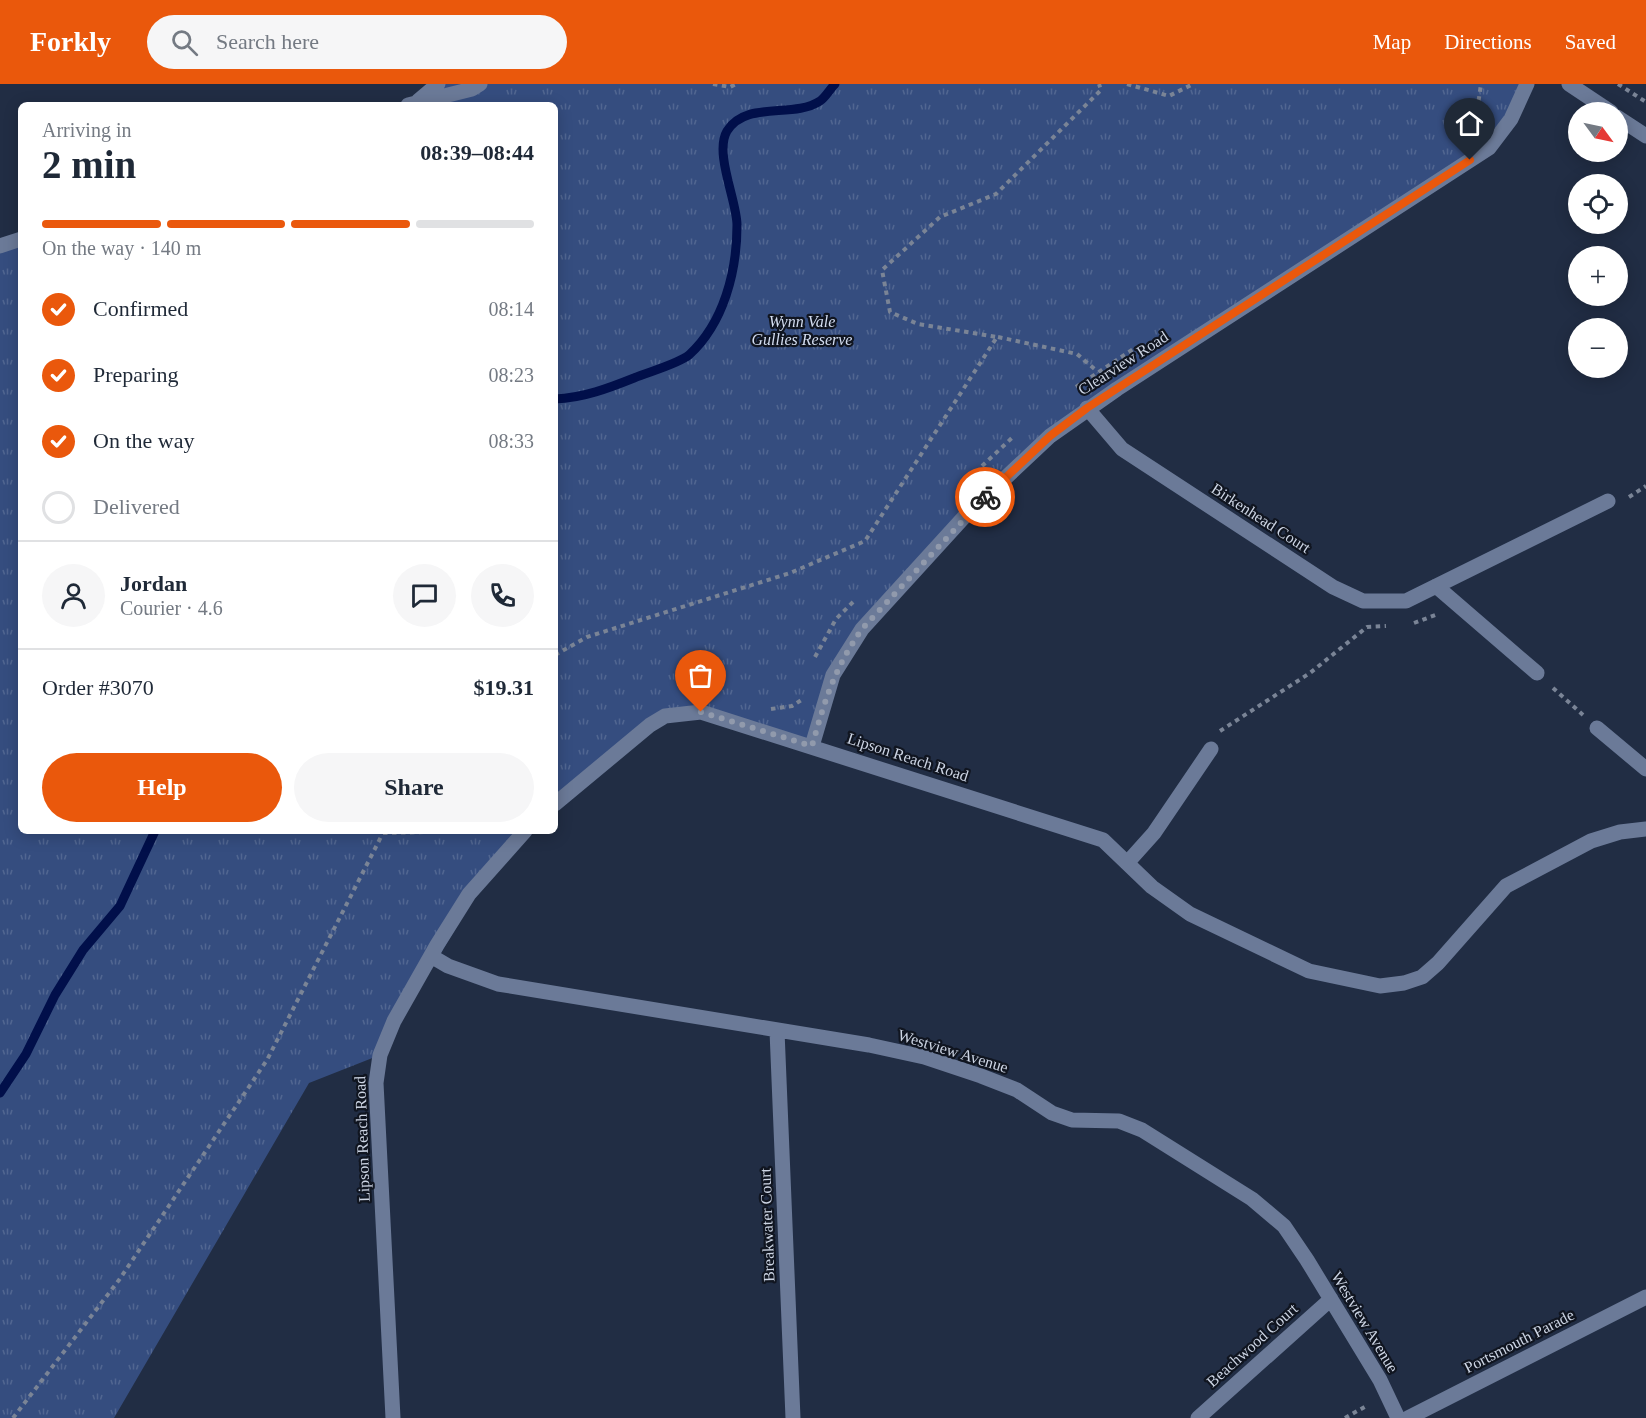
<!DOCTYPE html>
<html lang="en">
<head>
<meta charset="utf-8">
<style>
  body { margin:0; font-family:Georgia,serif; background:#f6f6f7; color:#1f2937; height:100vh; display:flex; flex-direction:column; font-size:22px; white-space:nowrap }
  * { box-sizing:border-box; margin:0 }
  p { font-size:20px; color:#747a83 }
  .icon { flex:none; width:33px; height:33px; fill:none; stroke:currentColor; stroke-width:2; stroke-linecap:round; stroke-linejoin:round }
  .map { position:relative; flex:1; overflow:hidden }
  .drawer { position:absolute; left:18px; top:18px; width:540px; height:732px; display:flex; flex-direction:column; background:#fff; border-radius:9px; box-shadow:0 3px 15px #0003 }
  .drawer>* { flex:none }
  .needle { width:39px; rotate:123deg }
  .buttons { position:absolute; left:1568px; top:18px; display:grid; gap:12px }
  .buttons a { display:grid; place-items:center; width:60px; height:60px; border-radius:50%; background:#fff; box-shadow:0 3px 15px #0003; font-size:30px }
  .pin { position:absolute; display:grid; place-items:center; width:51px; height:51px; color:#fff; margin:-62px -26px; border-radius:50% 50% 50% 0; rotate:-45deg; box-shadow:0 0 6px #0007 }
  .pin .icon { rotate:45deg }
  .courier { position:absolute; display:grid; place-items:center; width:60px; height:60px; margin:-30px; border:4px solid #ea580c; border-radius:50%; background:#fff; color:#222; box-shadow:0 2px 8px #0007 }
  .head em { font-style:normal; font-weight:600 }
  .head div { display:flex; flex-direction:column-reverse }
  .head { display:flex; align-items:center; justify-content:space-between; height:102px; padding:0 24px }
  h1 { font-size:39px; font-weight:600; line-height:45px }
  .bar { display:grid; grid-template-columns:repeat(4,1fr); gap:9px 6px; align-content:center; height:72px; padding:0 24px }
  .bar i { height:8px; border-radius:4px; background:#e0e1e3 }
  .bar .current { background:#ea580c }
  .bar p { grid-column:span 4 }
  .line { display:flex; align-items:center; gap:15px; padding:0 24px; border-top:2px solid #e0e1e3 }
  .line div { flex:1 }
  .round { display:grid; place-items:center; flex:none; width:63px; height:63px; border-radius:32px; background:#f6f6f7 }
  ol { padding:0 24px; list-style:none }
  li { display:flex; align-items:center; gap:18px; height:66px }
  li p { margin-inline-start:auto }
  li .icon { padding:6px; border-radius:50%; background:#ea580c; color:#fff; stroke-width:4 }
  li:last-child { color:#747a83 }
  li i { width:33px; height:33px; border:3px solid #e0e1e3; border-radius:50% }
  .button { display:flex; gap:12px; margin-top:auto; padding:12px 24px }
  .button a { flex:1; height:69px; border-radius:36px; background:#ea580c; color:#fff; font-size:24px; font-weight:600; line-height:69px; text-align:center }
  .button a+a { background:#f6f6f7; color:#1f2937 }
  header { display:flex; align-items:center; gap:36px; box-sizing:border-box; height:84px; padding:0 30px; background:#ea580c; color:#fff }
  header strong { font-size:28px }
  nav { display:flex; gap:33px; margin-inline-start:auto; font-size:21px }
  .search { width:420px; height:54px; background:#f6f6f7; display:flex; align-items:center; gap:15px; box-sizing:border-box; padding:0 21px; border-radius:33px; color:#747a83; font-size:22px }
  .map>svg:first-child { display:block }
  .grass { fill:url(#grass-tufts) }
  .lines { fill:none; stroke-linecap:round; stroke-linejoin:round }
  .stream { stroke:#010f4a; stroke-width:9 }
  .path { stroke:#7a8496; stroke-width:4; stroke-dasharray:4.5 4.5; stroke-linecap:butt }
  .minor { stroke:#6b7a98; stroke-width:15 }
  .done { stroke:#919aac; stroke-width:6; stroke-dasharray:0 10.8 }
  .route { stroke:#ea580c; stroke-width:8 }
  .labels { text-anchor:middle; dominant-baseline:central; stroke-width:4.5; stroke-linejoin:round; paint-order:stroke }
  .park-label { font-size:16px; font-style:italic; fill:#d3ddf0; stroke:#101520 }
  .street-label { font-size:16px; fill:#cdd5e4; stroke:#101520 }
</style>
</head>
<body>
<header>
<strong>Forkly</strong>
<div class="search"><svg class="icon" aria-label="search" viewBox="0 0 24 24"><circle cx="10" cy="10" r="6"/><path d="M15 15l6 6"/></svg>Search here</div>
<nav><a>Map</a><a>Directions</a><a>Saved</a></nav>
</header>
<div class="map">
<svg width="1646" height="1334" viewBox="0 0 1646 1334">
  <defs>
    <pattern id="grass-tufts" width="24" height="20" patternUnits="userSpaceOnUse" patternTransform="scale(1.5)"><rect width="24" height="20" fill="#354d7f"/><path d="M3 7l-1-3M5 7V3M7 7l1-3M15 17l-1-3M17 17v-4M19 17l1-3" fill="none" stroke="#516691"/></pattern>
  </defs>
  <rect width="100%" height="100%" fill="#212d44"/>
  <path class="grass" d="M438,0H1527L1500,52L1050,352L845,569L812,662L724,634L665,632L555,720V21H408Z
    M21,155V747H525L494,780L380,971L309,999L114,1334H0V162Z"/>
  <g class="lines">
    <path class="stream" d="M555,315C583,314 609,304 634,294C648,288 678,280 689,271C724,239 737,187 737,141C737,117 714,69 727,47C746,16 793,35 820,17C825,14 830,5 835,0
      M0,1009L26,970L55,911L83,866L120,822L155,747"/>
    <path class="path" d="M713,0L730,3L736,0
      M1127,0L1169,12L1193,0
      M1618,0L1646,18
      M1466,50L1477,28L1481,0
      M998,253L1077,270L1098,288
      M1076,303L1135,264
      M982,382L1014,352
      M1629,413L1646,402
      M1414,539L1438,530
      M555,571L587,553L790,489L865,457L997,253L918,240L890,228L882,186L940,133L996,110L1101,6L1099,0
      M815,573L836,535L855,516
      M1553,604L1583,631
      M771,625L792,622L803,615
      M1220,647L1310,589L1367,543L1386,542
      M383,749L471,747
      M13,1334L119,1196L267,976L384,747
      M1345,1334L1368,1321"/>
    <path class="minor" d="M1569,0L1611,28
      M418,17L438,0
      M408,21L472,5L480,0
      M1617,33L1646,52
      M0,162L21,155
      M1087,324L1122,365L1333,503L1363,517H1406L1608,417
      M1436,502L1537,589
      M1597,644L1646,685
      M812,662L833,591L862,545L965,432L1050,352L1117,305L1489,64L1511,35L1527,0
      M555,720L650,641L665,632L701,628L1103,756L1152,803L1190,830L1309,887L1380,902L1404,899L1422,893L1438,879L1506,802L1591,757L1620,748L1646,745
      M1128,778L1154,749L1211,665
      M431,872L448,882L498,900L869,961L924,973L981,992L1017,1006L1052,1029L1072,1036L1119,1037L1142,1046L1252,1115L1284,1142L1307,1176L1380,1296L1398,1334
      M777,947L793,1334
      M393,1334L376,999L380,971L394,937L437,861L469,810L525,747
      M1198,1334L1331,1215
      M1408,1334L1646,1213"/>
  </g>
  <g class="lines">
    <path class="done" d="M701,628L812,662C825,616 834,585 862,545L985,413"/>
    <path class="route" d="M985,413L1050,352L1087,324L1470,76"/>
  </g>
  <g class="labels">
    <g class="park-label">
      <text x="802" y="237">Wynn Vale<tspan x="802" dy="18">Gullies Reserve</tspan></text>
    </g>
    <g class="street-label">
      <text transform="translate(1123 279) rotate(-33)">Clearview Road</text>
      <text transform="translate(1261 434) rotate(33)">Birkenhead Court</text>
      <text transform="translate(908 673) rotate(18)">Lipson Reach Road</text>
      <text transform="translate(953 967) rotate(17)">Westview Avenue</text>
      <text transform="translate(362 1055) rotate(-92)">Lipson Reach Road</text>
      <text transform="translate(767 1141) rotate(-92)">Breakwater Court</text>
      <text transform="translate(1365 1238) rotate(59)">Westview Avenue</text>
      <text transform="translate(1519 1257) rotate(-27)">Portsmouth Parade</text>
      <text transform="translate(1252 1261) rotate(-42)">Beachwood Court</text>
    </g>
  </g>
</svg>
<div class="buttons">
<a><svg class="needle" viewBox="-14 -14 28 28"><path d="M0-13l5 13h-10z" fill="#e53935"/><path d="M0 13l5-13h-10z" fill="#747a83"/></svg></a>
<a><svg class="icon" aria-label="locate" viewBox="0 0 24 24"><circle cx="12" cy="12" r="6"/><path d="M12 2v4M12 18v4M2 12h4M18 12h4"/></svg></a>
<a>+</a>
<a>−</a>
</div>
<div class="pin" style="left:701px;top:628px;background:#ea580c"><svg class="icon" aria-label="bag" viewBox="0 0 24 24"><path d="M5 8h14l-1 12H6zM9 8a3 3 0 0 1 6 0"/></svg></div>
<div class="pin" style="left:1470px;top:76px;background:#1f2937"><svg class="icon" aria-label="home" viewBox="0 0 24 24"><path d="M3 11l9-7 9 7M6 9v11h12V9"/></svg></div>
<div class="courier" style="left:985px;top:413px"><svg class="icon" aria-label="bike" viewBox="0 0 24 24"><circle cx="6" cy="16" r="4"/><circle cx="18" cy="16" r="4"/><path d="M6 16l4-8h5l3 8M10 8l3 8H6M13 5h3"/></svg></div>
<section class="drawer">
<div class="head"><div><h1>2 min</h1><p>Arriving in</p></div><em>08:39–08:44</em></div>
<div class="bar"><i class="current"></i><i class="current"></i><i class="current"></i><i></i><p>On the way · 140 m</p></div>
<ol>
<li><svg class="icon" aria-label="check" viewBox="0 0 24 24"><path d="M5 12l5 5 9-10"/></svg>Confirmed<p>08:14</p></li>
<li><svg class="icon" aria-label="check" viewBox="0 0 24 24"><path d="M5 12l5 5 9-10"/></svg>Preparing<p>08:23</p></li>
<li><svg class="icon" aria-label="check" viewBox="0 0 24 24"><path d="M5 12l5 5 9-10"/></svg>On the way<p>08:33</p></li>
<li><i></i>Delivered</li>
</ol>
<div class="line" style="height:108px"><a class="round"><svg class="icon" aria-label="person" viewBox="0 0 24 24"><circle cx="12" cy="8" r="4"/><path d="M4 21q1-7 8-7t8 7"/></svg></a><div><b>Jordan</b><p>Courier · 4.6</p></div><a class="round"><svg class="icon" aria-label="chat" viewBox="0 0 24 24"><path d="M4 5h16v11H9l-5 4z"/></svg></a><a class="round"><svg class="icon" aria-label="phone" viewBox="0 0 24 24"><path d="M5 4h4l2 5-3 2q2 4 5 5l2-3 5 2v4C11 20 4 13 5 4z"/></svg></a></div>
<div class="line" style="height:78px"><div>Order #3070</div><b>$19.31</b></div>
<div class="button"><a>Help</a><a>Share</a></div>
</section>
</div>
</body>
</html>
